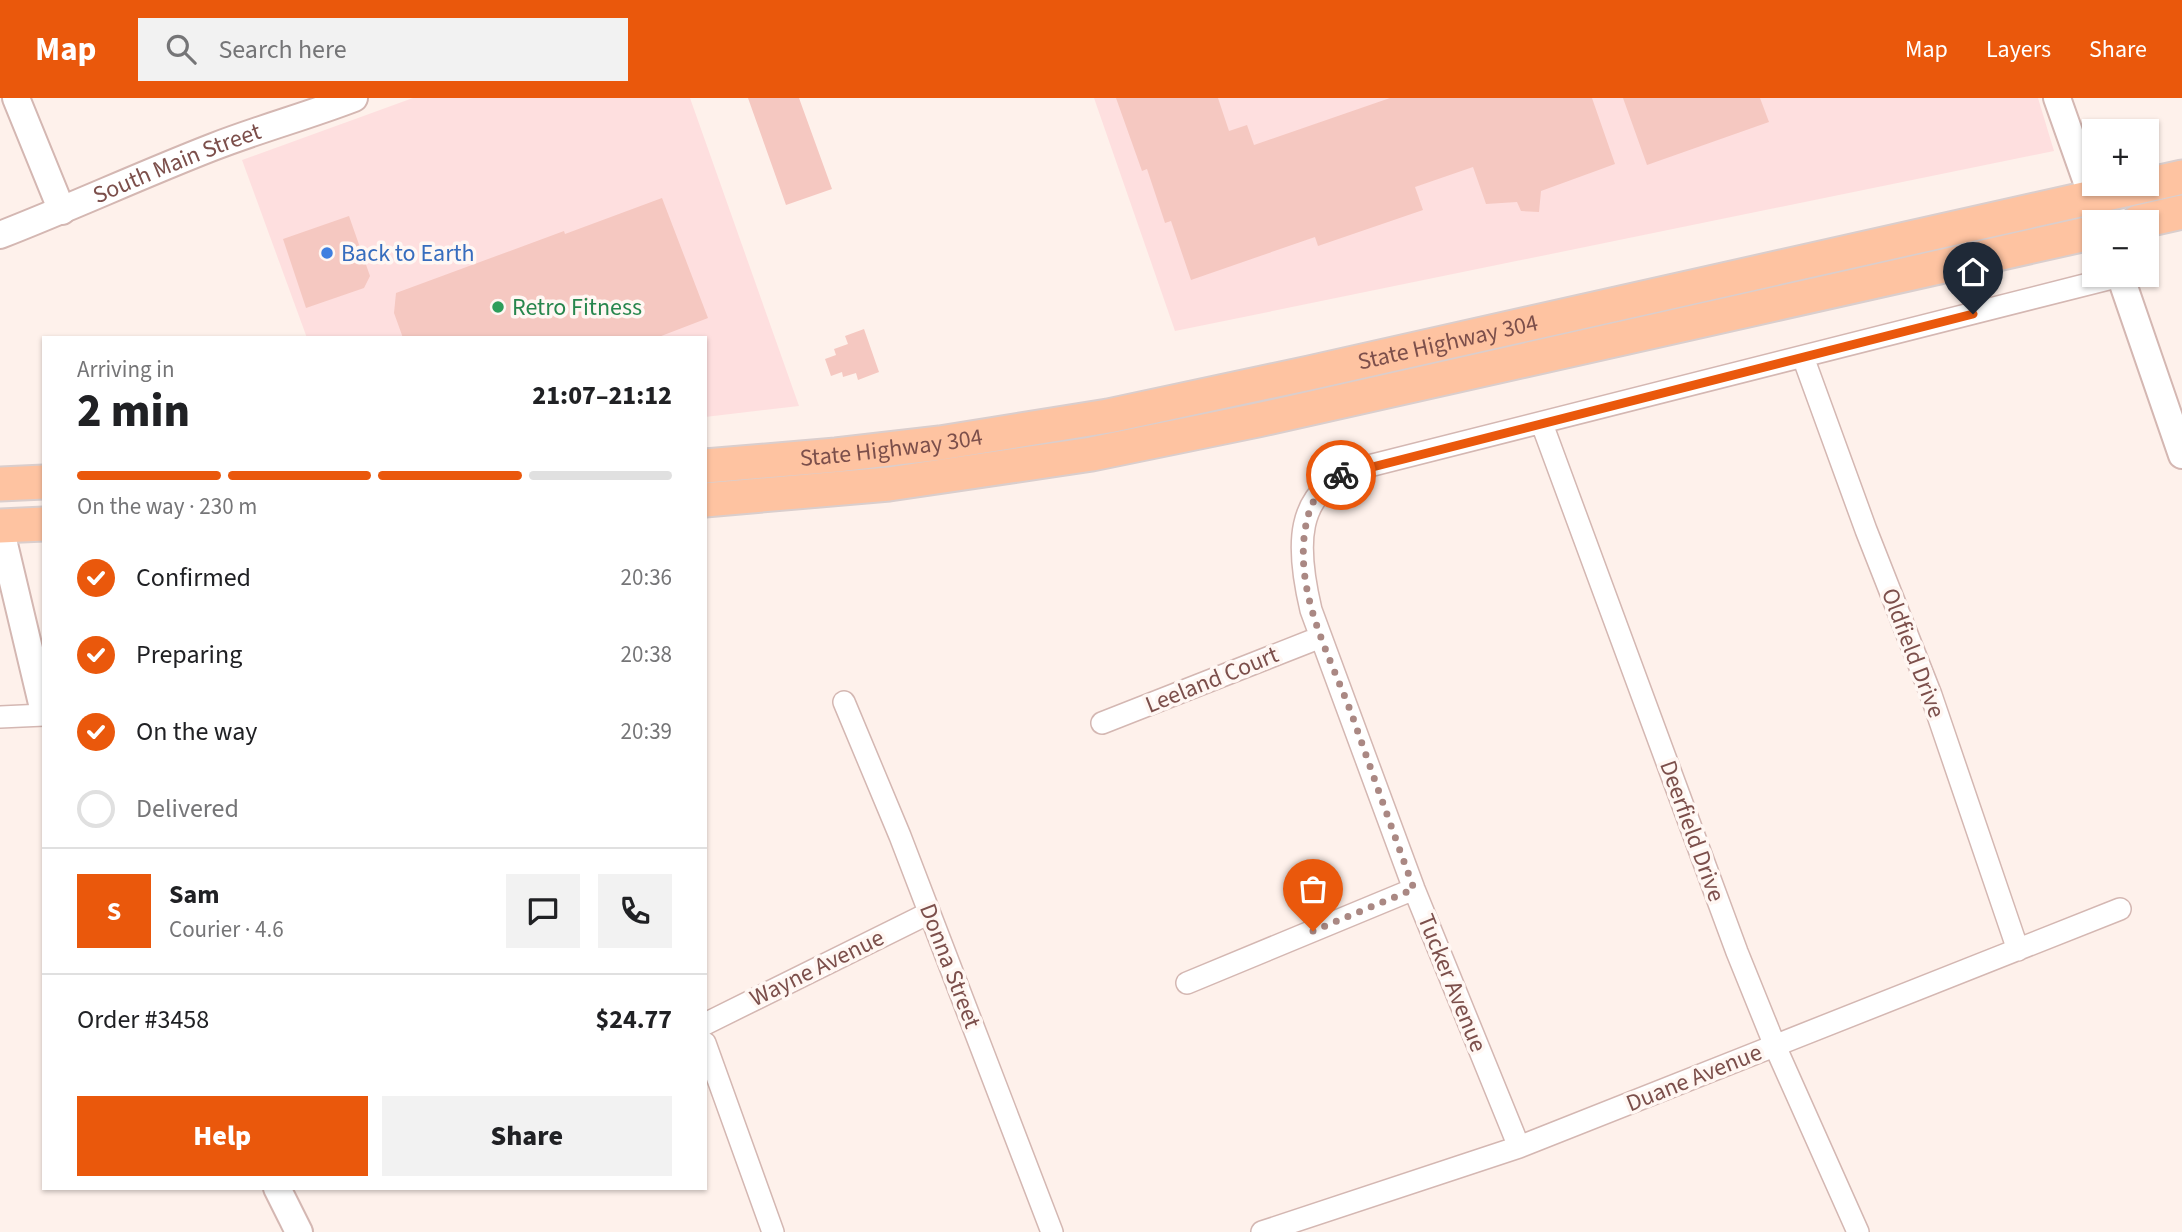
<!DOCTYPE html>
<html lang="en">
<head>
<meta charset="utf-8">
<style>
  body { margin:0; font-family:"Source Sans 3",sans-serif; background:#f2f2f2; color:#202124; height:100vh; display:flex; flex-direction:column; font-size:26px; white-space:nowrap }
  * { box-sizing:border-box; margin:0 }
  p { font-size:23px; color:#757577 }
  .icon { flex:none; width:38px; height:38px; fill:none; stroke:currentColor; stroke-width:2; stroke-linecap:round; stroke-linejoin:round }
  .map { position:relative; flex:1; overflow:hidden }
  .drawer { position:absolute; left:42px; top:238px; width:665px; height:854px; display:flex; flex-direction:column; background:#fff; border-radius:0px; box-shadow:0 2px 5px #0004 }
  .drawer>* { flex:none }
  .tools { position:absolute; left:2082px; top:21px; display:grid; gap:14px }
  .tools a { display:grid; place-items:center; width:77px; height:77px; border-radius:0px; background:#fff; box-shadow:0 2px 5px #0004; font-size:35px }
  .pin { position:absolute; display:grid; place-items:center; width:60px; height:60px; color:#fff; margin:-72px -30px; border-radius:50% 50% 50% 0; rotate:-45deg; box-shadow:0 0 7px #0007 }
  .pin .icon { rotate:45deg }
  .courier { position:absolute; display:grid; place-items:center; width:70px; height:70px; margin:-35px; border:5px solid #ea580c; border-radius:50%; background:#fff; color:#222; box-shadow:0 2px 9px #0007 }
  .head em { font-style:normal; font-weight:800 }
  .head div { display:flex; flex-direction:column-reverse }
  .head { display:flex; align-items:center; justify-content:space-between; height:119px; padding:0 35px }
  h1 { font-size:46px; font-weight:800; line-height:52px }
  .bar { display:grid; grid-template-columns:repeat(4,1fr); gap:10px 7px; align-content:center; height:84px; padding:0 35px }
  .bar i { height:9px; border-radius:5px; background:#e0e0e0 }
  .bar .on { background:#ea580c }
  .bar p { grid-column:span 4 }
  .line { display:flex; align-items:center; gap:18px; padding:0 35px; border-top:2px solid #e0e0e0 }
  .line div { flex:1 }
  .round { display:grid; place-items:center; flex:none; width:74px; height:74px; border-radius:0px; background:#f2f2f2 }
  ol { padding:0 35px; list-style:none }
  li { display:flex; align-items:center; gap:21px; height:77px }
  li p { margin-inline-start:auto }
  li .icon { padding:7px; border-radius:50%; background:#ea580c; color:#fff; stroke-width:4 }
  li:last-child { color:#757577 }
  li i { width:38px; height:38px; border:4px solid #e0e0e0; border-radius:50% }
  .action { display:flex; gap:14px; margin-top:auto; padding:14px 35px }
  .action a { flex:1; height:80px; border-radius:0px; background:#ea580c; color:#fff; font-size:28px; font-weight:800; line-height:80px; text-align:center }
  .action a+a { background:#f2f2f2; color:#202124 }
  header { display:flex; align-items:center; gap:42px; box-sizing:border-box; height:98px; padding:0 35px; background:#ea580c; color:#fff }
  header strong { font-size:33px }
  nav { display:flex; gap:38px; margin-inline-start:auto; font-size:24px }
  .search { width:490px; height:63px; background:#f2f2f2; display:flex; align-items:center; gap:18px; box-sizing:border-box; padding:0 24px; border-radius:0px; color:#757577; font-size:26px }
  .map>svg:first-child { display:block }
  .commercial { fill:#fedfdf }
  .building { fill:#f5c8c1 }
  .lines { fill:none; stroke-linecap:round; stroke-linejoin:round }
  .minor-casing { stroke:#d4b7b2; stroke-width:24 }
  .tertiary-casing { stroke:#d4b7b2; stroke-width:30 }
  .primary-casing { stroke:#dacecd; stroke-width:37 }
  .minor { stroke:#fff; stroke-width:21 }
  .tertiary { stroke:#fff; stroke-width:26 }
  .primary { stroke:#fec3a1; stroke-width:33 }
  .done { stroke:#aa8883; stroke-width:7; stroke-dasharray:0 12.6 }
  .route { stroke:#ea580c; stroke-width:9 }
  .shop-dot { fill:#3f7fe0; stroke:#fff7f3; stroke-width:2.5 }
  .leisure-dot { fill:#2e9e5b; stroke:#fff7f3; stroke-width:2.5 }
  .labels { text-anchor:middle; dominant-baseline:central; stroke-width:7; stroke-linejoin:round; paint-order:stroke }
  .street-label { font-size:24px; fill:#7c4f4b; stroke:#fff7f3 }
  .shop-label { font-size:24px; fill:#366cbe; stroke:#fff7f3; text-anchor:start }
  .leisure-label { font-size:24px; fill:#27864d; stroke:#fff7f3; text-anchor:start }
</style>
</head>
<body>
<header>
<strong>Map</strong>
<div class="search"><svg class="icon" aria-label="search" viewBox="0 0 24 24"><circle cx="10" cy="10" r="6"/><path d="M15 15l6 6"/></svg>Search here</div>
<nav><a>Map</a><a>Layers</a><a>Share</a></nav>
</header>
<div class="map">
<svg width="2182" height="1134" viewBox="0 0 2182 1134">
  <rect width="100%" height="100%" fill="#fef1eb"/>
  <path class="commercial" d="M413,0H690L799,308L705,319V240H307L242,62Z
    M1094,0H2038L2054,53L1175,233Z"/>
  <path class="building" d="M748,0H799L832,91L786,107Z
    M1116,0H1218L1229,33L1247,27L1254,47L1390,0H1592L1615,66L1541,93L1539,114L1521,113L1517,104L1486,106L1473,69L1415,89L1423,112L1318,148L1315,139L1191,182L1171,123L1165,125L1147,71L1142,73Z
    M1623,0H1760L1769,24L1647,67Z
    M662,100L708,220L656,240H403L394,215L396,195L564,133L565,136Z
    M349,118L370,178L364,190L306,210L283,141Z
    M864,231L879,274L858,282L856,275L843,279L842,274L831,278L825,261L836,257L834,251L848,246L845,238Z"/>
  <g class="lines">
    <defs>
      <path id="minor" d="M1803,259L1866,432L1931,597L2018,852
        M1542,326L1737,854L1775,948L1858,1134
        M844,604L900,738L1052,1134
        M0,619L44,617
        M1102,625L1321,539
        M1187,885L1414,791
        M705,926L929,815
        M705,945L773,1134
        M1519,1049L1414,791L1311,512C1297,453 1291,391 1361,370L2120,178
        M1262,1134L1519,1049L2120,811"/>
      <g id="tertiary">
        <path d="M16,0L62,113"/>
        <path d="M2057,0L2101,124"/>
        <path id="s1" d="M0,137C72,109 141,77 213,49C259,31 307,18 354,0"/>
        <path d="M2120,177L2182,357"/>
        <path d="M0,429L44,614"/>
        <path d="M277,1090L299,1134"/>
      </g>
      <g id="primary">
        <path d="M2138,124L2182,114"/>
        <path id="s2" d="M705,368L836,357L940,345L1108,318L1309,275L2182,79"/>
        <path d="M0,386L44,384"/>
        <path d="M705,402L889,386L1092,356L1258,322L2095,134"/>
        <path d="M0,428L44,426"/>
      </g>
    </defs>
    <use href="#minor" class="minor-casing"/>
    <use href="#tertiary" class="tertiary-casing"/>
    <use href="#primary" class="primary-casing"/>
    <use href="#minor" class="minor"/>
    <use href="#tertiary" class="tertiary"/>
    <use href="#primary" class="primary"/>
  </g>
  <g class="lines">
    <path class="done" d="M1313,833L1414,791C1393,734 1373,677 1353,620C1331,559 1295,499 1305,432C1309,407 1318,388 1341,377"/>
    <path class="route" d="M1341,377L1973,216"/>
  </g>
  <circle class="shop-dot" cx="327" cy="155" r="7"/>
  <circle class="leisure-dot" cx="498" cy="209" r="7"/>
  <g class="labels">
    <g class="street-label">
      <text stroke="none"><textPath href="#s1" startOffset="191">South Main Street</textPath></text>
      <text stroke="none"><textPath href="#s2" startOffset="754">State Highway 304</textPath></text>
      <text stroke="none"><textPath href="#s2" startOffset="187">State Highway 304</textPath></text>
      <text transform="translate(1913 555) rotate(69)">Oldfield Drive</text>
      <text transform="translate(1212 582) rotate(-22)">Leeland Court</text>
      <text transform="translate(1692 733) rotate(70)">Deerfield Drive</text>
      <text transform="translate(950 868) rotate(69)">Donna Street</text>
      <text transform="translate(817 870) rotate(-26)">Wayne Avenue</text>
      <text transform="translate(1452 885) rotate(68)">Tucker Avenue</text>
      <text transform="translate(1694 980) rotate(-22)">Duane Avenue</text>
    </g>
    <g class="shop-label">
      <text x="341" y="155">Back to Earth</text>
    </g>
    <g class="leisure-label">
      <text x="512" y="209">Retro Fitness</text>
    </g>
  </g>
</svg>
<div class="tools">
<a>+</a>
<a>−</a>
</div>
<div class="pin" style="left:1313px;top:833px;background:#ea580c"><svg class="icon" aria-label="bag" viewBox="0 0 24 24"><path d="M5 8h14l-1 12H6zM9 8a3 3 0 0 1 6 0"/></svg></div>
<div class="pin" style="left:1973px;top:216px;background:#1f2937"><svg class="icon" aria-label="home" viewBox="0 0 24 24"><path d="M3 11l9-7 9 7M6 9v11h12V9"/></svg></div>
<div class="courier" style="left:1341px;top:377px"><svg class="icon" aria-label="bike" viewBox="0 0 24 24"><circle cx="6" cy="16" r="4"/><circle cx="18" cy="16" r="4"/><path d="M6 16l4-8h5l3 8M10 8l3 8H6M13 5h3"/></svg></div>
<section class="drawer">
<div class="head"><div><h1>2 min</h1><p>Arriving in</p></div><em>21:07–21:12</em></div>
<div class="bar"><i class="on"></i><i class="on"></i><i class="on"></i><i></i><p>On the way · 230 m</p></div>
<ol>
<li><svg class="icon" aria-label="check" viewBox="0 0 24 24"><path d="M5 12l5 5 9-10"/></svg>Confirmed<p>20:36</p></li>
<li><svg class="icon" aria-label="check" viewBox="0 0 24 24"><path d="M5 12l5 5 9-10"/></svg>Preparing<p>20:38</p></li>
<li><svg class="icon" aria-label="check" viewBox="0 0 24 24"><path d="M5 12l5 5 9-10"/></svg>On the way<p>20:39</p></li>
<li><i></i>Delivered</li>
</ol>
<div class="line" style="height:126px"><b class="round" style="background:#ea580c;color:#fff">S</b><div><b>Sam</b><p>Courier · 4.6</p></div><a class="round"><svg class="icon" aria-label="chat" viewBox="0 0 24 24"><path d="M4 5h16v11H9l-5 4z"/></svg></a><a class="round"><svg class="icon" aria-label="phone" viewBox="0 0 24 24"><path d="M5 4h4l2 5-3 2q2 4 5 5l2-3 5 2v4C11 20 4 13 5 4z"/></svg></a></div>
<div class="line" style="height:91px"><div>Order #3458</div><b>$24.77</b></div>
<div class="action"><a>Help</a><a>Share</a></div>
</section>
</div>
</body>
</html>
